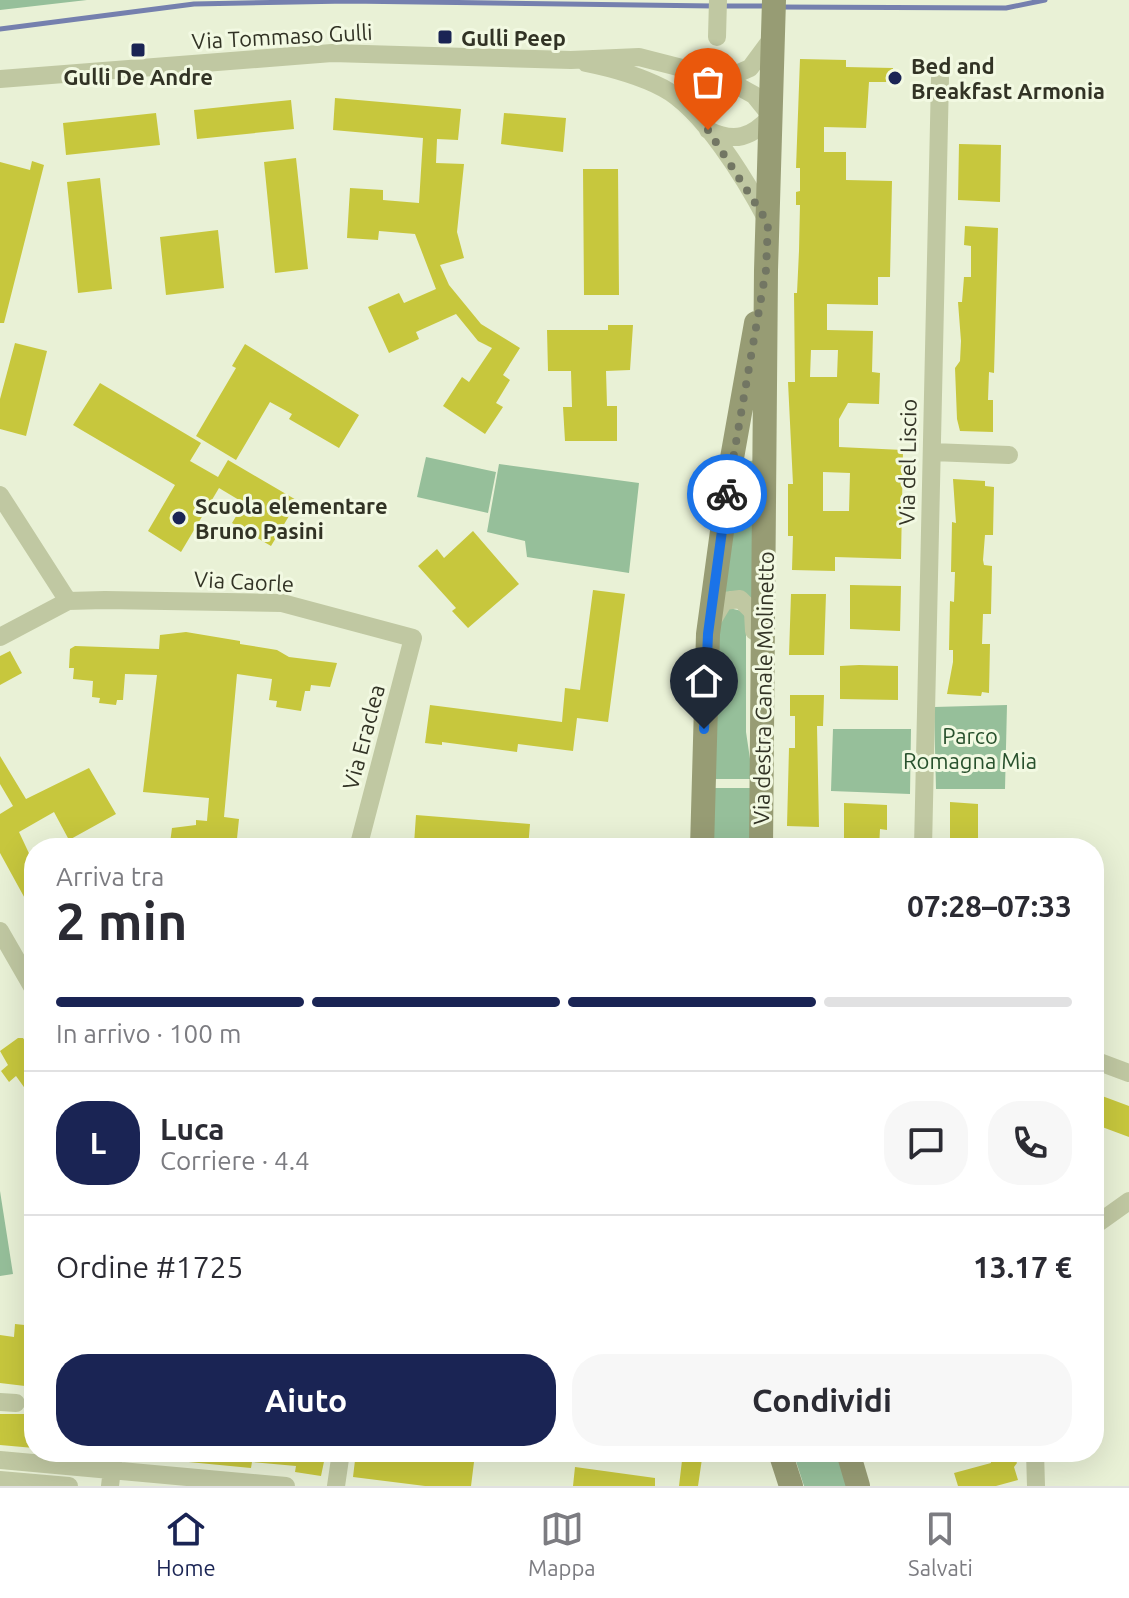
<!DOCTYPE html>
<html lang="it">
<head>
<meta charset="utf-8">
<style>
  body { margin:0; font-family:Ubuntu,sans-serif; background:#f7f7f7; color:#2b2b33; height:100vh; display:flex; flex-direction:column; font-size:30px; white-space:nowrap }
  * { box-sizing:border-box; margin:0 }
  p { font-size:26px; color:#7c7c81 }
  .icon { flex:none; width:44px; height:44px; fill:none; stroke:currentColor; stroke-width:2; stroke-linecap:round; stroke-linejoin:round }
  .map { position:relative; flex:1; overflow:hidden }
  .panel { position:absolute; left:24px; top:838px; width:1080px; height:624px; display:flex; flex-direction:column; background:#fff; border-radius:32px; box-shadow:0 8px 32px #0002 }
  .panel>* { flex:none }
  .pin { position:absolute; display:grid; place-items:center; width:68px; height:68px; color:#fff; margin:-82px -34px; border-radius:50% 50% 50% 0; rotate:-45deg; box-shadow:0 0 8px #0007 }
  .pin .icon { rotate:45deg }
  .courier { position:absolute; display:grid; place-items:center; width:80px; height:80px; margin:-40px; border:6px solid #1a73e8; border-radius:50%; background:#fff; color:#222; box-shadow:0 2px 10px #0007 }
  .summary em { font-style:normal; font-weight:600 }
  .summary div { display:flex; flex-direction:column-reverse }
  .summary { display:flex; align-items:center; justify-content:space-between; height:136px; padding:0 32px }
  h1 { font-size:52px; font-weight:600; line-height:60px }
  .bar { display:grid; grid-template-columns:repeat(4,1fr); gap:12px 8px; align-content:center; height:96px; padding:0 32px }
  .bar i { height:10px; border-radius:6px; background:#e1e1e2 }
  .bar .current { background:#1a2454 }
  .bar p { grid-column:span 4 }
  .line { display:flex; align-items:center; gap:20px; padding:0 32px; border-top:2px solid #e1e1e2 }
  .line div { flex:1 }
  .round { display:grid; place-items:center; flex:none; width:84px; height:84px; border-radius:32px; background:#f7f7f7 }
  .cta { display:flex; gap:16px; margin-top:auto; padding:16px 32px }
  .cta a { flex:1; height:92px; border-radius:32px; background:#1a2454; color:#fff; font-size:32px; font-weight:600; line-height:92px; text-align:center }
  .cta a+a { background:#f7f7f7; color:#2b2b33 }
  .menu { display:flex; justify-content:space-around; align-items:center; height:112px; border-top:2px solid #e1e1e2; background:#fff; font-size:22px; color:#7c7c81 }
  .menu a { display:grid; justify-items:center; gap:4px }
  .menu .current { color:#1a2454 }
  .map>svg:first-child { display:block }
  .green { fill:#96bf9a }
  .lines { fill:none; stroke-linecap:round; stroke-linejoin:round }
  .stream { stroke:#7580ae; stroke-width:5 }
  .building { fill:#c7c73d; fill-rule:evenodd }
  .street { stroke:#c0c8a2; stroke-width:18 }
  .secondary { stroke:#979c74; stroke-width:24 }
  .done { stroke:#727663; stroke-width:8; stroke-dasharray:0 14.4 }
  .route { stroke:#1a73e8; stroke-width:10 }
  .poi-dot { fill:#1a2454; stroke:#f2f9e2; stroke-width:3 }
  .labels { text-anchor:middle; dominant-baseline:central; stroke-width:6; stroke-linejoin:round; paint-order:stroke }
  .street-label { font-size:22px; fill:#323325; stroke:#f2f9e2 }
  .poi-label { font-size:22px; font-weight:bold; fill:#323325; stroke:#f2f9e2; text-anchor:start }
  .park-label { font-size:22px; fill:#28512d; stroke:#f2f9e2 }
</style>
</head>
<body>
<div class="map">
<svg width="1129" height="1486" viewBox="0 0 1129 1486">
  <rect width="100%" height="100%" fill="#e9f1d6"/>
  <path class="green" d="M0,0H87L0,10Z
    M426,457L496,472L488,513L417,497Z
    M758,460L754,599L731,591L721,595L741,462Z
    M499,464L639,483L629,573L527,557L525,541L487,532Z
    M729,608L742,611L746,618V732L753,779H712L717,618Z
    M1007,705L1005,789H936L934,707Z
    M833,729H911L910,794L831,791Z
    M712,788H752L753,848H711Z
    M0,1191L13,1274L0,1276Z
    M793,1452H839L848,1486H804Z"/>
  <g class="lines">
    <path class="stream" d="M723,6H765
      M779,7L1006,8L1045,0
      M0,29L194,4L348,1L713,6"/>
  </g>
  <path class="building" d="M800,59L846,60V67L893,68L892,82H869L866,128L824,127V152H846V180L892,181L890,277H878V305L827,304V330L873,331L872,372L880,373L879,404L848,403L839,419V447L903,450L901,559L835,557V571L792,570L793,536H788V484H793L788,382H795L794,293H797L799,251L800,205H796V192L800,191V168H796ZM811,350H838L837,377H810ZM823,472L850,473L849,511H823Z
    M335,98L461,109L458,140L437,139L436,163L464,164L457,232L464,258L440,265L449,285L481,324L520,348L503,375L510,380L496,403L503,407L485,434L443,406L462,377L469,382L492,348L478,341L456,314L416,332L419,339L389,353L368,307L399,293L404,303L436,289L415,234L379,231L378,240L347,238L350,188L383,190V200L419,203L423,138L333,130Z
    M291,100L294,129L197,139L194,110Z
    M156,113L160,145L66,155L63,123Z
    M504,113L566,118L563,152L501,144Z
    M959,144L1001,145L1000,202L958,200Z
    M296,158L308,269L275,273L264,162Z
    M32,161L44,165L4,323H0V162L30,170Z
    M583,169H618L619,295H584Z
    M100,178L112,289L78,293L67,182Z
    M965,226L998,228L994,373L989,372L988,400H993V432L960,431L957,419L955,368L960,361L961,341L958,302H962L964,277H971V246L964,245Z
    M218,230L224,288L166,295L160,237Z
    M608,325H633L630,370L606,371L607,406H617V441H565L563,407H572L571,371H548L547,330H608Z
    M15,343L47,351L26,436L0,429V399Z
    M245,344L359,415L339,448L289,419L292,414L270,402L236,460L196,436L236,368L232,366Z
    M100,383L201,443L190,461L218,477L228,460L298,501L271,546L232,523L244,503L219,488L181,552L148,531L175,485L73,425Z
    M953,479L985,481V486L994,487L993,535H985L983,560L984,565L992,566L991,614H983L982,644H990L989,693L982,692L981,696L947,694L953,662V650H949L950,601L954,602L955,572H951L952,522L956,523Z
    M473,531L519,584L468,628L452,611L456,608L418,566L437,549L444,558Z
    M850,585L901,586L900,631L850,629Z
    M593,590L625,594L608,722L577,718L573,751L518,744L517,752L442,742V745L425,743L430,705L562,722L565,688L580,690Z
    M791,594H826L824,655H789Z
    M186,632L240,641V644L277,650L289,657L337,663L330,687L311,685L310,691H305L301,711L276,707L277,701L269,700L272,679L237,674L224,817L239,819L236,848H191L170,843L172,828L196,825V820L207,821L209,798L143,792L157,675L125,674L123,700H117L116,705L99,703L100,698L92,697L93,681L73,679L74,668H69L70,649L75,646L159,649L160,635Z
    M10,651L22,673L0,685V656Z
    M859,665L898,666V700L840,699V666Z
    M790,695H824L823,726H817L819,827L787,826L789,748H795V716H790Z
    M0,756L26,799L89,768L116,814L69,840L54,812L19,832L34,864V915L0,853V814L13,806L0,784Z
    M950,802L978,804V848H950Z
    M844,803L887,805V830L880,829L879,848H844Z
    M416,815L530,824L528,848L414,844Z
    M18,1038H23L34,1054V1101L16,1076L9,1082L1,1071L8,1065L0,1051Z
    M1094,1093L1129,1106V1137L1094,1124Z
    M15,1324L34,1326V1358L28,1357L25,1386L0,1383V1335L14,1337Z
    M0,1414H34V1448L0,1445Z
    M178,1452H326L321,1476L295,1472L296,1466L252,1462L251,1468L178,1461Z
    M356,1452L474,1462L471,1486H425L353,1477Z
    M683,1452H703L698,1486H679Z
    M1011,1452L1017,1463L1014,1467L1018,1480L996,1486H958L954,1473L991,1463L990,1458Z
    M575,1467L655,1478V1486H573Z"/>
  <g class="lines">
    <path class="street" d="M717,37L718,0
      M586,63C611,68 640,76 663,88C703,109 746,180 767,220
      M0,79L332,53L571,60L639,57L725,79L750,68L773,37
      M708,130C734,143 752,138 771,116L754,95L725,79
      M932,452L1009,455
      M0,495L68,601
      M712,621L724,601L740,599L753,612L754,631
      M0,637L68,601L105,600L282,603L413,638L358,848
      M923,848L940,78
      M0,931L34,990
      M1094,1060L1129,1073
      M1094,1226L1129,1201
      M0,1402L16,1403
      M1035,1452L1036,1486
      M0,1460L286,1486
      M0,1480L69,1486
      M110,1486L114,1452
      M336,1486L341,1452"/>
    <path class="secondary" d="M702,848L708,634L732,458L756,323
      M761,848L766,270L774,0
      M780,1452L791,1486
      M848,1452L858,1486"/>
  </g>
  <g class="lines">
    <path class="done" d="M708,130L768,223L766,270L727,494"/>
    <path class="route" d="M704,729L708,634L727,494"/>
  </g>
  <g class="poi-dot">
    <rect x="437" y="29" width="16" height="16" rx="4"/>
    <rect x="130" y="42" width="16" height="16" rx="4"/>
    <circle cx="895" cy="78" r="8"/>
    <circle cx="179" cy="518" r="8"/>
  </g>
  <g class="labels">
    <g class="street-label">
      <text transform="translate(282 36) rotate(-3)">Via Tommaso Gulli</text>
      <text transform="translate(907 462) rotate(-89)">Via del Liscio</text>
      <text transform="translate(244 581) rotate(3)">Via Caorle</text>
      <text transform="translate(763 688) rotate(-89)">Via destra Canale Molinetto</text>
      <text transform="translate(363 737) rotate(-75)">Via Eraclea</text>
    </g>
    <g class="poi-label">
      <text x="461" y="37">Gulli Peep</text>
      <text x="911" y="65">Bed and<tspan x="911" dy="25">Breakfast Armonia</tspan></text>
      <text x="138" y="76" text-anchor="middle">Gulli De Andre</text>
      <text x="195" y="505">Scuola elementare<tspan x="195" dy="25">Bruno Pasini</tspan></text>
    </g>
    <g class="park-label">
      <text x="970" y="735">Parco<tspan x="970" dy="25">Romagna Mia</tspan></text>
    </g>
  </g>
</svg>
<div class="pin" style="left:708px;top:130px;background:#ea580c"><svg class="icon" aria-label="bag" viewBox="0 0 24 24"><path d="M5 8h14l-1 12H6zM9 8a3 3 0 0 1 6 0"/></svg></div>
<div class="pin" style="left:704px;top:729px;background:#1f2937"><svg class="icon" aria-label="home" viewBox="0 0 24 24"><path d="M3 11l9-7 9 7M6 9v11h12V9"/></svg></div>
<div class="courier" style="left:727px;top:494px"><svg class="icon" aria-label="bike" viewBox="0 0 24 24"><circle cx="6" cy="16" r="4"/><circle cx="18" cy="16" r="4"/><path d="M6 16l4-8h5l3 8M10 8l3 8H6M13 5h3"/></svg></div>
<section class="panel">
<div class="summary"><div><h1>2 min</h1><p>Arriva tra</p></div><em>07:28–07:33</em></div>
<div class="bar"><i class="current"></i><i class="current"></i><i class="current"></i><i></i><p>In arrivo · 100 m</p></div>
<div class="line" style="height:144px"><b class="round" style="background:#1a2454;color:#fff">L</b><div><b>Luca</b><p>Corriere · 4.4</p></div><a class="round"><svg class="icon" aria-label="chat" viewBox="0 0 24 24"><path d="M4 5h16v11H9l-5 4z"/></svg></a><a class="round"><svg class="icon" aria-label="phone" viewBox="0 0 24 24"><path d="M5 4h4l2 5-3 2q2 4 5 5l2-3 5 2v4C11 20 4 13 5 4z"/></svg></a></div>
<div class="line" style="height:104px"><div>Ordine #1725</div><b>13.17 €</b></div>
<div class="cta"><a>Aiuto</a><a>Condividi</a></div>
</section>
</div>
<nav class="menu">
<a class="current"><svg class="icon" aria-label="home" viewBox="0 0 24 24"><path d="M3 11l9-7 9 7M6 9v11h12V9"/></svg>Home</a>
<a><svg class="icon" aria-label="map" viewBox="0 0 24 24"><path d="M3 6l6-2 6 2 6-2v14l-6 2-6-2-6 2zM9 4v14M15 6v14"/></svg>Mappa</a>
<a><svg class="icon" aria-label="saved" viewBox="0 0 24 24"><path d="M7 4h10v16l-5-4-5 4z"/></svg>Salvati</a>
</nav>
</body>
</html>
